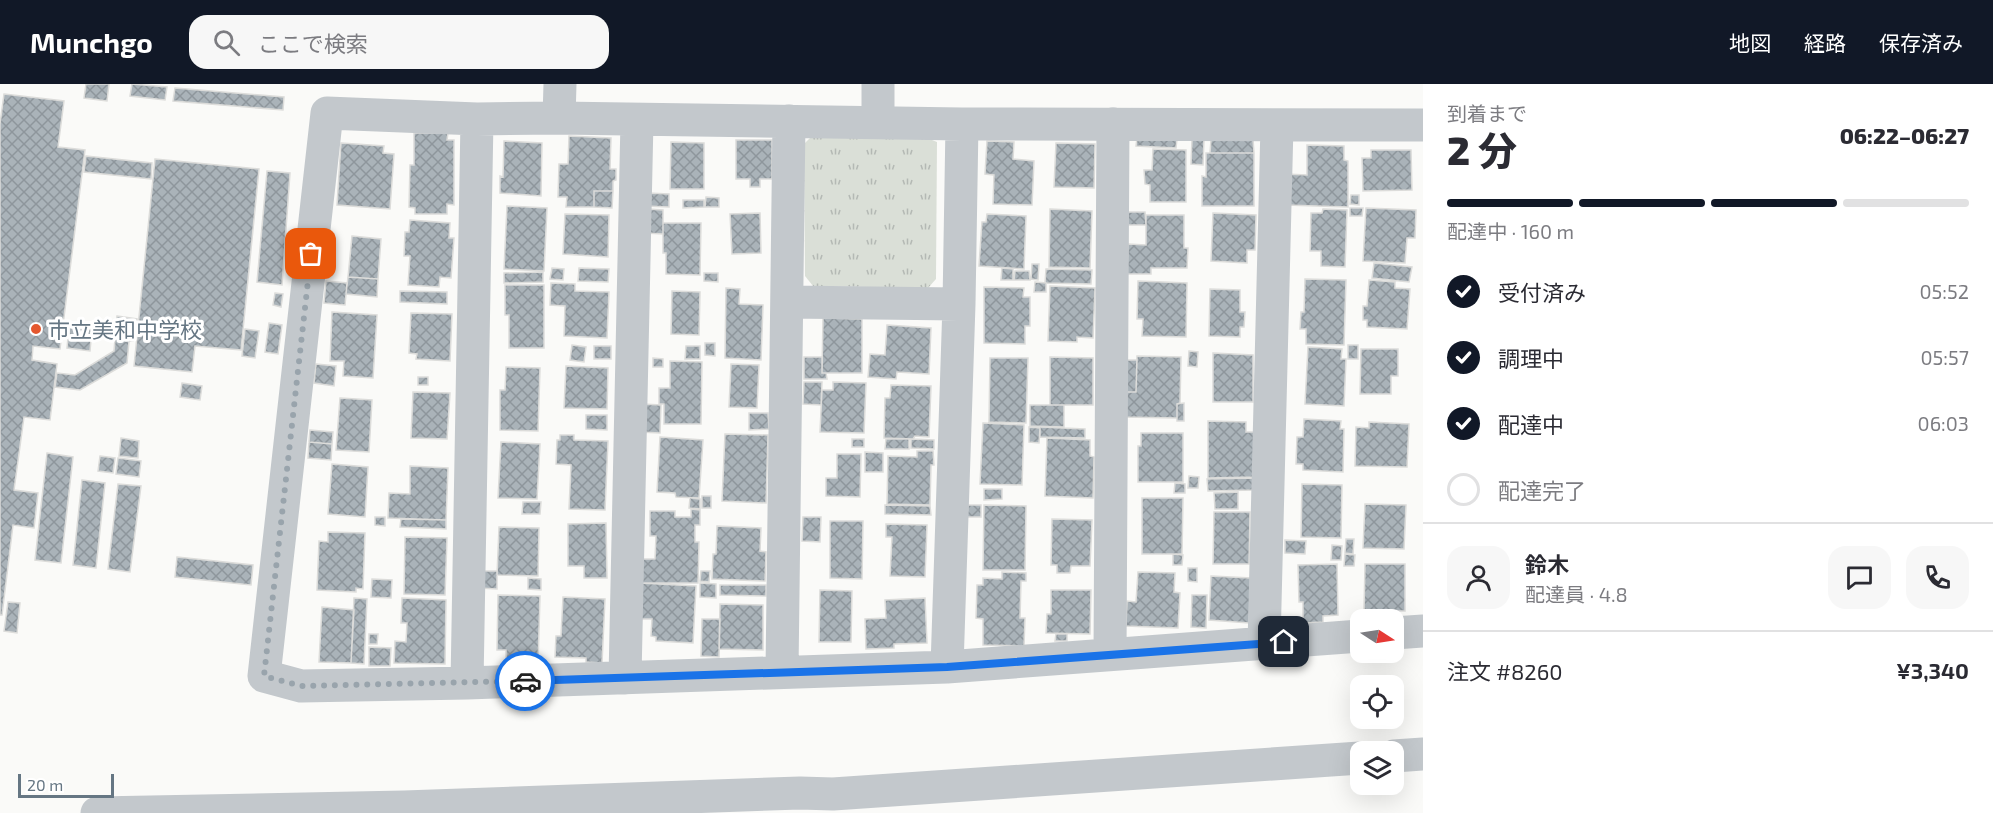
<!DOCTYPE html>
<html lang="ja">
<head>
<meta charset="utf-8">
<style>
  body { margin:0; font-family:"Exo 2","Noto Sans JP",sans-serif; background:#f7f7f7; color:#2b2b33; height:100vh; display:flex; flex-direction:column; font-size:22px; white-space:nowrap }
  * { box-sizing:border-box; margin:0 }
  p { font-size:20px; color:#7c7c81 }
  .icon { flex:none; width:33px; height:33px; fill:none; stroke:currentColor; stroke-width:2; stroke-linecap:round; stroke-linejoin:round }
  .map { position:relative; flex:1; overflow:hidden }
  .sheet { display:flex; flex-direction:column; background:#fff; width:570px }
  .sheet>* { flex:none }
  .needle { width:39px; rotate:102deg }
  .tools { position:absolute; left:1350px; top:525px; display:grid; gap:12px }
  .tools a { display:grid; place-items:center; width:54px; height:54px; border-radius:12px; background:#fff; box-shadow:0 6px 24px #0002; font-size:30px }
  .scale { position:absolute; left:18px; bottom:15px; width:96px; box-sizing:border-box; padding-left:6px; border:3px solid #657683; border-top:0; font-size:16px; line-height:21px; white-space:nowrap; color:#657683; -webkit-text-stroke:4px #fff; paint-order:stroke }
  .pin { position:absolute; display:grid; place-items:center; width:51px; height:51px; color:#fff; margin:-26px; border-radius:12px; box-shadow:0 3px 9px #0006 }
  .courier { position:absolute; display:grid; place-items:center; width:60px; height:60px; margin:-30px; border:4px solid #1a73e8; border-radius:50%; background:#fff; color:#222; box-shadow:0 2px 8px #0007 }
  .overview em { font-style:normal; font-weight:800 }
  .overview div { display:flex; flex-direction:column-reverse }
  .overview { display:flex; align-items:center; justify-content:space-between; height:102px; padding:0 24px }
  h1 { font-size:39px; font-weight:800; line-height:45px }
  .bar { display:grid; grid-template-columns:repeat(4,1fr); gap:9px 6px; align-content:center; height:72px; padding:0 24px }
  .bar i { height:8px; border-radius:4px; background:#e1e1e2 }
  .bar .active { background:#111827 }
  .bar p { grid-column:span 4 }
  .line { display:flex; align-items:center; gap:15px; padding:0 24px; border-top:2px solid #e1e1e2 }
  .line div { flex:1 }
  .round { display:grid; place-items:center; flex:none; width:63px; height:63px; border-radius:18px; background:#f7f7f7 }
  ol { padding:0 24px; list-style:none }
  li { display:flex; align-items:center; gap:18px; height:66px }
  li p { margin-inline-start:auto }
  li .icon { padding:6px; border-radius:50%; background:#111827; color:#fff; stroke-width:4 }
  li:last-child { color:#7c7c81 }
  li i { width:33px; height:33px; border:3px solid #e1e1e2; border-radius:50% }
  header { display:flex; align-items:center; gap:36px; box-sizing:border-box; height:84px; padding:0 30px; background:#111827; color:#fff }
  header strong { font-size:28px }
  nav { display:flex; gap:33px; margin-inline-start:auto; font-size:21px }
  .search { width:420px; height:54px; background:#f7f7f7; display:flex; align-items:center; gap:15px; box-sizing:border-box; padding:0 21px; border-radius:18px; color:#7c7c81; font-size:22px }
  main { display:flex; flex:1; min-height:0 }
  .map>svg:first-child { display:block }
  .grass { fill:url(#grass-tufts) }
  .building { fill:url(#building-cross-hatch); stroke:#dcdcda; stroke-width:1.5 }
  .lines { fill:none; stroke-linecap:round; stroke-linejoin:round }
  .street { stroke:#c3c8cc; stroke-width:33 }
  .done { stroke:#99a4ac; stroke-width:6; stroke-dasharray:0 10.8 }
  .route { stroke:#1a73e8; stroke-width:8 }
  .poi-dot { fill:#e4572e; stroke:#fff; stroke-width:2 }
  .labels { text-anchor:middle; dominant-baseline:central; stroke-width:6; stroke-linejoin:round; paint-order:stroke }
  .poi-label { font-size:22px; fill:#657683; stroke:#fff; text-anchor:start }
</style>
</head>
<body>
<header>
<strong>Munchgo</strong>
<div class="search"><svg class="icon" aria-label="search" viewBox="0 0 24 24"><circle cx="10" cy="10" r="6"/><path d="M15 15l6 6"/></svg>ここで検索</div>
<nav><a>地図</a><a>経路</a><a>保存済み</a></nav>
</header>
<main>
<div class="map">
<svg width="1423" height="729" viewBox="0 0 1423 729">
  <defs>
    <pattern id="grass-tufts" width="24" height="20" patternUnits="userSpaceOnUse" patternTransform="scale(1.5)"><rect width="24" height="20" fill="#dadfd7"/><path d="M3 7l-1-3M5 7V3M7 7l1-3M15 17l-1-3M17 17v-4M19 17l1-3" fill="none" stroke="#b4b9b4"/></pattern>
    <pattern id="building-cross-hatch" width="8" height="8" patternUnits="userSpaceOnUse" patternTransform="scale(1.5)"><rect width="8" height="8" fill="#aab3b9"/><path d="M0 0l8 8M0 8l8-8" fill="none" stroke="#8e969c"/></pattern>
  </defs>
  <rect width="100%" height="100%" fill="#fafaf8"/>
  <path class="grass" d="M813,51L927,54L937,58L936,195L928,204L813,202L805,192L804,60Z"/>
  <path class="building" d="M86,0H109L107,17L84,14Z
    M132,0L167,3L165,16L130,12Z
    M175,4L284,13L283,26L173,17Z
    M4,10L64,17L58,63L85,66L60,265L33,262L32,276L57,280L50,336L24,333L14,406L38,409L34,444L13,441L2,531H0V40Z
    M414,49H448L447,56H454V121L447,120V130H415V124L409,123L410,81H414Z
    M569,52L611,54L610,85H616V96L613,97V107H594V123H566L567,113H558L559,80H568Z
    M1137,54L1177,55L1176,64L1136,62Z
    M1192,55H1204L1203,81L1191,80Z
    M1253,55L1254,69H1210L1211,56Z
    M736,56H772V95H760V103H750V95H736Z
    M504,57L542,59L541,112L500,109V92L503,93Z
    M987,57L1014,58L1013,75L1034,77L1032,121L993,120L994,91L985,90Z
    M671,58L704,59V105H670Z
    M341,59L384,62L383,69L394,70L390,125L337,121Z
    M1056,59L1095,60L1094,104L1054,103Z
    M1307,61L1344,62V76L1348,77V123L1286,121V90L1307,91Z
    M1153,65L1186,66V118H1150V101L1145,100L1144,86H1152Z
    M1371,66H1411L1412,106L1363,107L1362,74H1371Z
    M1206,69H1254V122H1202V92L1206,93Z
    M86,72L152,79L151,95L84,88Z
    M155,75L259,85L241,266L195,262L192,288L134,282Z
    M267,87L290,89L282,201L257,198Z
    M594,107H613L612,124L594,123Z
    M647,109L669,110V123L646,122Z
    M1351,111H1359V121L1350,120Z
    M706,113L719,114V123H705Z
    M683,116H704V123L683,124Z
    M507,122L547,124L544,187L504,185Z
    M1350,124H1363L1362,132H1350Z
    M1366,124L1416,126L1415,154H1407L1405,179L1363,177Z
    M647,125L663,126V150L646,149Z
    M1050,125L1092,127L1090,184L1049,183Z
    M1323,125L1347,126L1345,183L1321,182V167H1310L1311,129H1322Z
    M1128,128H1145L1146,141H1128Z
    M760,129L761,169L732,170L730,130Z
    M1213,129L1256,131L1255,166H1247V179L1211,177Z
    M565,130L609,131L608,173L563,170Z
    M987,130L1026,132L1024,185L979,182L982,138H986Z
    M1146,131H1184V164H1188L1187,184H1151V190H1127L1128,160L1146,161Z
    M410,136L450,139L449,154H454L451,194L440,193L439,203L408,201L410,172H404L405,148H409Z
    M663,139H701L700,191L666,190V169H663Z
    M352,152L381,155L378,195L348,193Z
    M1374,179L1412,183L1409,198L1372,194Z
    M1032,180H1039L1038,196L1031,195Z
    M552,184L564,185L563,196L550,195Z
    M579,184L609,185L608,198L578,197Z
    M1002,184L1013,185V196H1001Z
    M1046,185L1092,186L1091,200L1045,199Z
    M1015,187H1029L1030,196H1014Z
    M543,188V198L504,199V189Z
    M704,189H718V198L704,197Z
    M348,193L378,195L377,213L346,210Z
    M1305,195L1346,196L1344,261L1306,260V245H1300L1301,228H1304Z
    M1369,196L1395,198V204L1410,205L1407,245L1367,243V236H1363V222H1367Z
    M326,197L347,199L345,221L324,219Z
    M1138,197L1187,199L1186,253L1142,252L1143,235H1137Z
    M1035,198L1046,199V208H1034Z
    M551,199L575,200V207L609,208L607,254L564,252L565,222L550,221Z
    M505,201H544V264H509V231H505Z
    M1050,202L1095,204L1093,254L1077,253V258L1048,257Z
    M984,203L1024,204L1023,213H1030V242H1025V260L984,259Z
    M726,204L740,205L739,220L763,221L761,276L725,274Z
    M1210,205L1240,206V228H1245L1244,243H1240V253L1209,252Z
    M400,207L447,208V220L400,218Z
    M672,207L700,208L699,251L671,250Z
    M275,209L283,210L281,223L273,221Z
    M332,228L377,231L373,294L343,292L344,277H330Z
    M411,229L452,230L450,277L416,275L417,270L409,269Z
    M117,232L137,235L136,254L133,253V257H129L127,279L80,306L55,303L57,289L75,291L114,267Z
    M823,234L862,235V289H822Z
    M269,239L282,241L278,270L265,268Z
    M887,241L931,244L929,290L897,288L896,295L868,293L870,270L885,271Z
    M69,243L92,245L90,267L67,264Z
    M245,245L259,247L255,274L242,272Z
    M705,259H715V272L705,271Z
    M572,261L586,263L584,278L570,276Z
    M1348,261H1358V275H1348Z
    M594,262H611V275H594Z
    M686,262H700V275H685Z
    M1308,263L1342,265L1341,275H1346L1344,322L1305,320Z
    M1361,265H1398V292H1391V310H1360Z
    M1189,267L1198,268L1197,283L1188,282Z
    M1213,269L1253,271V318H1213Z
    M1137,272L1181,273L1180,319L1177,320V334L1124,333L1125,308H1136Z
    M804,273H822V289H826L827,295H804Z
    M1050,273L1093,274V321H1050Z
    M653,274L663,275V283H653Z
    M990,274H1028L1026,339L989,338Z
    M1125,276H1137L1136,308H1125Z
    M670,277L702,278L701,340H664V320H659V304H670Z
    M316,280L336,282L334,302L314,299Z
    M731,280L759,281L757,324L729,323Z
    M566,282L608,284L607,325L564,324Z
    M506,283L540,284L538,347L500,346V306H505Z
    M418,293H428V301H418Z
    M804,298H822L821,321L803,320Z
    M833,298L866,299L864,349L820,348L822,306H833Z
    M182,299L202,302L200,316L180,313Z
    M891,301L931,302L929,353L915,352L913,355L884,354L885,314H890Z
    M413,308L450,309L447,355L411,354Z
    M340,314L372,316L369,368L336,366Z
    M1184,319V337H1177V320Z
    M641,320L661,321L660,349L640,348Z
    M1030,321H1064V343L1030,342Z
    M749,329H768L769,345L749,346Z
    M586,331H607V346L586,345Z
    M1304,335L1341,337L1340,345H1344L1343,388L1303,386V380H1296L1297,353H1303Z
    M1208,337L1246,338V348H1255V393L1208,394Z
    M1369,338L1409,340L1407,383L1355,382L1356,343L1369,344Z
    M983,339L1024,341L1022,401L980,400Z
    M1029,343L1040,344L1039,359L1029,358Z
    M1040,343L1085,345V354L1040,353Z
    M310,346L333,348L332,360L309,358Z
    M1141,349H1183V398H1138V362H1141Z
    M725,350L768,351L766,419L722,417Z
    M560,351H574V356L608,357L605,426L569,425L571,381L556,380L557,356H560Z
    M660,353L703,356L699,414L676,413L675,409L657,408Z
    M121,354L139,357L138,374L119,372Z
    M1047,354L1090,356V372L1094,373L1093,414L1045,412Z
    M852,355H864V363H852Z
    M886,355H909V365H885Z
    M911,355L934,356V365L911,364Z
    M309,358L332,360L331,376L308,374Z
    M501,358L540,360L537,415L498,414Z
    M917,367H933L934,381H931L930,421L887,420L888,372L917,373Z
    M865,368L883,369V388H865Z
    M47,369L73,373L61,479L35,476Z
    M837,370H861L860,413L826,412V394H837Z
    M100,372L115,374L113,389L98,387Z
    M118,374L141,377L139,393L116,390Z
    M332,380L368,383L365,433L328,430Z
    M410,382L448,384L446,436L388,434L389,409L410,410Z
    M1189,392L1199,393L1198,404H1188Z
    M1254,394V406L1208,407L1207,395Z
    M82,396L105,399L96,484L73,481Z
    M1175,399L1185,400V409H1174Z
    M118,400L141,402L130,488L108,485Z
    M1302,400L1342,401L1341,454L1301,453Z
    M984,405H1002V415L984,416Z
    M1238,408V425H1215L1214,409Z
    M702,412H711V424H702Z
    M690,414L700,415V425L689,424Z
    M1142,414H1183L1182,470H1142Z
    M523,418H541L540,430H522Z
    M1365,420L1406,421L1404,465L1363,464Z
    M885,421L930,422L931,431L885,430Z
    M968,421H981V433H967Z
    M984,421L1026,422L1025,486H983Z
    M691,425L700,426V441H695V458H699L698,499H639V475H655L656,452H650V427H675V433H691Z
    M1214,428H1250L1249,480H1213Z
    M375,433H385V442L375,441Z
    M803,433H821L820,458L802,457Z
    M401,435L446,436V445L400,443Z
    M1052,435L1092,436L1090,482H1071L1070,489H1057V481H1051Z
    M830,437H863L862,495L830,494Z
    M606,439L607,494H584V482H568V440Z
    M886,440L927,441L925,493L890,492L892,453H886Z
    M717,442L761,444L760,467L766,468L765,497L712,495L713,470H716Z
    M499,443L539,444L538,492L497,491Z
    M328,448L365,449L363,505L356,504V508L317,506L319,457L328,458Z
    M405,453L447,454L445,511L404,510Z
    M1346,455H1354L1353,470L1345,469Z
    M1285,456L1306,457L1305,470L1285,469Z
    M1332,461L1342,462L1341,476H1331Z
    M1173,470L1183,471L1182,481H1173Z
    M1345,470L1355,471L1354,482H1344Z
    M177,473L253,481L251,501L175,493Z
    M1337,480L1338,531L1323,532V538L1303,539V518H1299L1298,481Z
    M1365,480H1405V527H1364Z
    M1188,484H1197V498L1188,497Z
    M480,487H497V505L479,504Z
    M701,487H710L709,498L700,497Z
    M1002,488L1026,489V497H1021L1020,534H1025L1024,562L983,561V535L976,534L977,501H983V494L1002,495Z
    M1138,488L1175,489L1174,508L1180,509L1178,544L1126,542L1127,517L1136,518Z
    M1211,492L1251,494L1249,539L1209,536Z
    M528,494L541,495V506L528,505Z
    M372,495L392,496L391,514L371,513Z
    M640,499L696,502L693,559L656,557V553L651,552L652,535H638Z
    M700,499L716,500V514L700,513Z
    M720,501H766V512L720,511Z
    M820,506L852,507L851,558H819Z
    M1051,506H1091L1090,550L1046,549L1047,530H1051Z
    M498,511L540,512L538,581L513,580V574H506V566H497Z
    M1192,511H1207L1206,544L1191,543Z
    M563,513L605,515L602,579L586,578V574L555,573L556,552H561Z
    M354,514L367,515L364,580L351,579Z
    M402,514L446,516L445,580L394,579L395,557L406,558L407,539H401Z
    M925,514L927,559L894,560V564L866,565L865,535L886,534L885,516Z
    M8,518L20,519L17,549L4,547Z
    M720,520L763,521V566L719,565Z
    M322,523L354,526L351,579L319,578Z
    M702,535H720L719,573L701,572Z
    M369,550H378L377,560H369Z
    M1056,550H1067V557H1055Z
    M369,563L391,564L390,582H369Z"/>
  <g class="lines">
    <path class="street" d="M559,34L560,0
      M878,38V0
      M788,218L959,220
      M1394,549L1423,547
      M1360,552L947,583L467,599L301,602L264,592L327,29L477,35L559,34L962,40L1423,41
      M1264,560L1277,41
      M1110,570L1113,40
      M947,583L959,220L962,40
      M782,587L789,37
      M625,594L637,36
      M467,599L477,35
      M1394,672L1423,670
      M97,729L404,723L800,709L833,710L1360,674"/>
  </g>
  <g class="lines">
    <path class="done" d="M311,170L264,592L301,602L525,597"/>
    <path class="route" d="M525,597L947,583L1284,558"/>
  </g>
  <circle class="poi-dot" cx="36" cy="245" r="6"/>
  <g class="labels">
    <g class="poi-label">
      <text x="48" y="245">市立美和中学校</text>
    </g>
  </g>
</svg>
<div class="tools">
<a><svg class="needle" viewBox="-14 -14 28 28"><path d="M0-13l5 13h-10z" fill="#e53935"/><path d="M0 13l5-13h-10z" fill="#7c7c81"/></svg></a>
<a><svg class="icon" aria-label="locate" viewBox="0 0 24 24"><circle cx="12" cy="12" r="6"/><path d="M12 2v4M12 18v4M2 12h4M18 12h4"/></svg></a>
<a><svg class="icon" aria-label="layers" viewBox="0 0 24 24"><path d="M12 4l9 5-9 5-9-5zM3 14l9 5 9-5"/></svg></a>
</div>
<div class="scale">20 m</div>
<div class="pin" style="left:311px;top:170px;background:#ea580c"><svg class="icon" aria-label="bag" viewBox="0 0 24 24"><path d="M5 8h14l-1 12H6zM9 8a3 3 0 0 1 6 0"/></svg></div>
<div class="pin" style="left:1284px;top:558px;background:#1f2937"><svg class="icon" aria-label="home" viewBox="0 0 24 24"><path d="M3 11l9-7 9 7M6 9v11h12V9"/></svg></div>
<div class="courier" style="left:525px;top:597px"><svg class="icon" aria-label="car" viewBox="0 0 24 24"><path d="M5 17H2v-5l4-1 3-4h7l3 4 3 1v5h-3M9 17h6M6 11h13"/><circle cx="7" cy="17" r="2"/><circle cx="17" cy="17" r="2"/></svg></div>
</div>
<section class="sheet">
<div class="overview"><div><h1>2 分</h1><p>到着まで</p></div><em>06:22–06:27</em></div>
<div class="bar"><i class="active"></i><i class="active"></i><i class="active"></i><i></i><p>配達中 · 160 m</p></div>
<ol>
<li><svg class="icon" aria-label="check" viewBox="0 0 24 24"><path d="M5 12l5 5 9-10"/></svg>受付済み<p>05:52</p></li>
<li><svg class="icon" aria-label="check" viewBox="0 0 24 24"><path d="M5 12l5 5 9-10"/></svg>調理中<p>05:57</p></li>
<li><svg class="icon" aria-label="check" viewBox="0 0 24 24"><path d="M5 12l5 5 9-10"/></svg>配達中<p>06:03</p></li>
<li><i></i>配達完了</li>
</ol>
<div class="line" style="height:108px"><a class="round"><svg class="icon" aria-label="person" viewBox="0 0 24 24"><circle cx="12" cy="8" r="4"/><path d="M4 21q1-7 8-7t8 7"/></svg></a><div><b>鈴木</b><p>配達員 · 4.8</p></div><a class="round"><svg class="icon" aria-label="chat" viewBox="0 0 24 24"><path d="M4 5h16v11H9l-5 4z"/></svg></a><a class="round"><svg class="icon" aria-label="phone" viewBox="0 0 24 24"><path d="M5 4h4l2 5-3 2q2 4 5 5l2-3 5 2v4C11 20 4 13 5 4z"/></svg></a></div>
<div class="line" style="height:78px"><div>注文 #8260</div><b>¥3,340</b></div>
</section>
</main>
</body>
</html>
